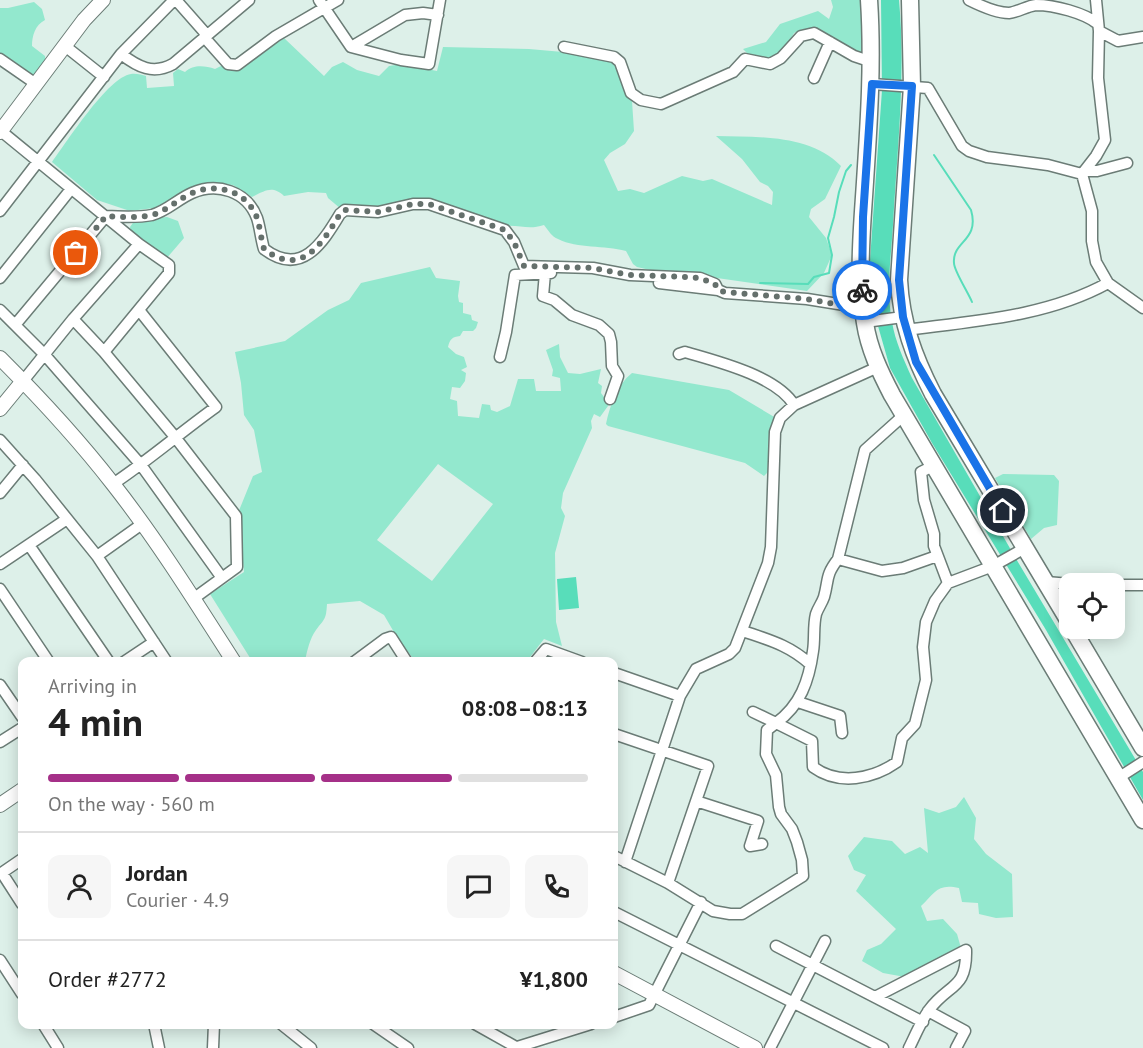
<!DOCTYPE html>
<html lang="en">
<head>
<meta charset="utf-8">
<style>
  body { margin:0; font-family:"PT Sans",sans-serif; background:#f6f6f6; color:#222; height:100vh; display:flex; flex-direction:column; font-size:22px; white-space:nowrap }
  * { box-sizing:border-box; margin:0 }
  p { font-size:20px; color:#767676 }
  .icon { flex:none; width:33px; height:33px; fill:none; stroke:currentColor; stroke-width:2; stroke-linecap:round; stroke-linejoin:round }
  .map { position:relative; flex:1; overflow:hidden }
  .sheet { position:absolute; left:18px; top:657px; width:600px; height:372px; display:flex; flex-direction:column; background:#fff; border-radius:12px; box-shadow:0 3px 15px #0003 }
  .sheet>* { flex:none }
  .controls { position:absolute; left:1059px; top:573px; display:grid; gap:12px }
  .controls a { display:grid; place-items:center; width:66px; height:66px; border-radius:12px; background:#fff; box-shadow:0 3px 15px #0003; font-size:30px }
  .pin { position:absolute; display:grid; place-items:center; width:51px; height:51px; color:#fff; margin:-26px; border:3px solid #fff; border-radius:50%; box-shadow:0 2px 6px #0007 }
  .courier { position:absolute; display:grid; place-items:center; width:60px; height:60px; margin:-30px; border:4px solid #1a73e8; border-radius:50%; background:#fff; color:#222; box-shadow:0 2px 8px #0007 }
  .head em { font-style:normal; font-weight:800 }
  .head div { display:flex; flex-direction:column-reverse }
  .head { display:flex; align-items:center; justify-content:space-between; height:102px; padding:0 30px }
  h1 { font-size:39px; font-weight:800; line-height:45px }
  .bar { display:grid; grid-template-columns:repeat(4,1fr); gap:9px 6px; align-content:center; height:72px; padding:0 30px }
  .bar i { height:8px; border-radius:4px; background:#e0e0e0 }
  .bar .on { background:#a53088 }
  .bar p { grid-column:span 4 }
  .line { display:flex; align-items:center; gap:15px; padding:0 30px; border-top:2px solid #e0e0e0 }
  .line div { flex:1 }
  .round { display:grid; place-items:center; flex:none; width:63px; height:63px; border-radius:12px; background:#f6f6f6 }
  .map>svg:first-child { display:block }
  .green { fill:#93e8ce; fill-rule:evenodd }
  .water { fill:#58ddba }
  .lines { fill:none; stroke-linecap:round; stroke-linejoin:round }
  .stream { stroke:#58ddba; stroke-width:2 }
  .street-casing { stroke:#6b7c76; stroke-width:13 }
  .secondary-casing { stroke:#6b7c76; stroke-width:16 }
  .primary-casing { stroke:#6b7c76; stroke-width:19 }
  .street { stroke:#fff; stroke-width:10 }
  .secondary { stroke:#fff; stroke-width:14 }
  .primary { stroke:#fff; stroke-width:16 }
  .done { stroke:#65706c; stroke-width:6; stroke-dasharray:0 10.8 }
  .route { stroke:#1a73e8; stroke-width:8 }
</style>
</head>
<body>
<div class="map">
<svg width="1143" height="1048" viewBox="0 0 1143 1048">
  <rect width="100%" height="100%" fill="#ddf0e9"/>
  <path class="green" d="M831,0H861L863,54L849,50L816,29H803L794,33L785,50L773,60L749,55L743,49L766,42L780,24L818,11L829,19L833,7Z
    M34,2L42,9L45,20C35,25 32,36 32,46L45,56V63L32,78L0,56V8H8Z
    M284,38L324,76L332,67L343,62L357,70L379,76L389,66L402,64L437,71L443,47L529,49L563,52L614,61L619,64L624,92L632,101L634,131L625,144L610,153L604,160L618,191L630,189L644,193L682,176L703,181L712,179L772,205L773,192L768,186L760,182L742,159L716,136C757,137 810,134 841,166L825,199L811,209L809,217L826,238L832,255L824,273L807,291L696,275L665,273L658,270H650L637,267L633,264L626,251C604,245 578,249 558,239C552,237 548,230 544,225C529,230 521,225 505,226L431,208L379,210L356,208L354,204L341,209L328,198L326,193L308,192L284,196C272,185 265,191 252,197L233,185L208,183L180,193L171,201L154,208L130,211L97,200L52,162C67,142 108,77 131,74C136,73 142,75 146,76L147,88L174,86L173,73L178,69L185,72C194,64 205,66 215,69L223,65C228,71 232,71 240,69Z
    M167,217L178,221L184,238L166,259L131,232L130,227L135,220Z
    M430,267L436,278L460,281L458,296L459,302L463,303V313L471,315L472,320L478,322L476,328L473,331H463L460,336C452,337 450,339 448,347L456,354L464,357L467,367L461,370L466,373L465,381L460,388L452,387L450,399L457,401L458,416L479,418L482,404L490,405L491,410L497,412L510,406L518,379H534L536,391H561L560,378L552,376L553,370L546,350L559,344L560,357L568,373L580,374L601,369L598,383L602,386L601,393L604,397L609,398L608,406L600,417L594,414L591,421L592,428L563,493L561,508L565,516L555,553L556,622L562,646L544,639L527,661H415L398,639L384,615L360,601L327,604C326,620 325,618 316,630C310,638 307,651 305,661H252L210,594L244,572L238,513L253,476L262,472L254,430L244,415L241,383L235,352L285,341L328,310L349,300L361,283ZM438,464L493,504L432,581L377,540Z
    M632,373L729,390L776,418L768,472L764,476L745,463L608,426L606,424C610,405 617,385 632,373Z
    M1003,474L1054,475L1059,481L1057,525L1044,528L1031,539L995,478Z
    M964,797L976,818L974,839L986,854L1012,874L1013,917L996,918L979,914L978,903L962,902L959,888C937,883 935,893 921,906L927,921L943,919L957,934L961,948L942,968L916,970L905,977L883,973L862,961L867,950L881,944L896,929L856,891L866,875L854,870L848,856L864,837L892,841L905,854L920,847L928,853L924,808L939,813L956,807Z"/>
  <path class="water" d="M881,0H899C906,75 897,151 893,225C891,257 886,290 892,322C895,341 904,360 912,378L1015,557L1143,772V800L1046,630L932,443L890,368L874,312L870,260L882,90Z
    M576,577L579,608L559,610L557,579Z"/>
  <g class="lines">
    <path class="stream" d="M934,155L971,210C980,241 952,241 954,263C954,271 968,292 972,302
      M760,283L808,284L814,277L829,273L832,255L828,238L834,217L839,192L846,171L851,165"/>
    <defs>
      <path id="street" d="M176,0L206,34
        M319,0L351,47L401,60L429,64L440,0
        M969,0C981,6 996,13 1009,13C1018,12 1027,6 1036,5C1054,5 1085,13 1098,24
        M1099,31L1118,41L1143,37
        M204,37L228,64L237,65L276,36L338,0
        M65,46L104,77
        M351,47L405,15L423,13L438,15
        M564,47L614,57L620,62L631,93L641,100L661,104L733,72L745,59L770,64L781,58L801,36L814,33L854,56L872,62
        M121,54C138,67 153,75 173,64L249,0
        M0,59L36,84
        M814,78L830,42
        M872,84L928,88L962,146L969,151L987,157L1048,165L1082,174L1092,211V241L1096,262L1108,283L1143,308
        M1,131L139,244L169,265V273L104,352
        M1086,171H1097L1127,163
        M1082,174L1096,156L1105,140L1098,78L1099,31L1096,0
        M0,211L121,54L174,0
        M545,273L543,296L554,300L572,315L599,325L609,334L611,342L612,366L618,376L610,399
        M0,278L71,189
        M659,283L718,290
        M0,310L44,354L141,465L222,578
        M73,319L104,352L175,437L236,516L237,567L193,599
        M865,322L903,317
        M15,325L106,216C121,217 137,218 152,215C167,211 178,199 192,193C217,182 247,191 257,218C260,227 261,239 264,249C301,277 322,244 340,214L345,210L378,212L413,204H429L505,230L514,242L524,266L593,268L630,275L700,278L715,284L718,290L725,293L807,299L863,308
        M905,330C974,321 1046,317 1108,283
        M679,354L685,352C716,361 777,376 794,405
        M500,357L506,332L515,275L551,273
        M23,381L73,319L139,244
        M0,440L35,479L97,556L167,662
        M933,466L921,472L924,500L934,534V546L948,583
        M113,484C149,460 181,432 216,407L139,310
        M0,493L23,465
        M29,545L109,662
        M97,556L142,524
        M838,559L882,571L903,568L937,556
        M0,564L67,519
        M1046,582L1071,584
        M1114,585H1143
        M0,589L49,662
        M743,631C769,640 789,645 810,664
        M124,662L154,642
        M354,662L385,639L391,637L407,662
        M535,662L546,649L582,662
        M614,673L680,696
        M0,685L22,717
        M798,702L840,716L842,733
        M753,712L776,723C800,706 809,681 813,651C815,639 813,626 816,614C818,608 822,603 824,597C829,579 825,576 838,559L865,450L904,415
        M614,734L708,766L668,883
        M0,742L22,728
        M1118,778L1143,762
        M696,801L758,821L750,846L762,844
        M614,856L668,883L713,911L730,914H742L803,876L802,860L797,842L792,829L781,814L779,807L776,775L766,754L767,730L776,723L812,741L813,767C839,786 873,779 897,762L902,738L915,724L926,680L923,647L926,622L935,601L948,583L993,566L1025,548
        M625,862L680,696L696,669L729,654L735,648L768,563L771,547L775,432L780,418L794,405L878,367
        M2,873L22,904
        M0,874L22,859
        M614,912L883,1048
        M776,946L923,1022
        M0,960L22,994
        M875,997L966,950C967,990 949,983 929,1010C921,1021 915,1036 909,1048
        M928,1011L965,1031L956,1048
        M614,1017L649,1005L701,902
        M43,1024L58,1048
        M154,1024L159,1048
        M281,1024L311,1048
        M373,1024L408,1048
        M475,1024L516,1047
        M213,1048L214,1024
        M514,1048L591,1024
        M770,1048L825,941"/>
      <path id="secondary" d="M0,132L84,20L103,0
        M0,358C40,398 78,439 113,484C157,540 195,601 234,662
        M0,409L23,381
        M0,805L22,790
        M614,973L755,1048"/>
      <path id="primary" d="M869,0C873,61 869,121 865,182C862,229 857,276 865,323C869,349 880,372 892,395L1143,820
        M910,0L912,86L899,280C901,322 914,357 933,394L1070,623
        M1072,628L1143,748"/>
    </defs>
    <use href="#street" class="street-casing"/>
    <use href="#secondary" class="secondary-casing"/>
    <use href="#primary" class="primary-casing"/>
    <use href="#street" class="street"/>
    <use href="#secondary" class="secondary"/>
    <use href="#primary" class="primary"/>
  </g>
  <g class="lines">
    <path class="done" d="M76,253L106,216C121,217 137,218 152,215C167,211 178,199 192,193C217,182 247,191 257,218C260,227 261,239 264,249C301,278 322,244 340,214L345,210L378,212L413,204H429L505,230L514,242L524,266L593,268L630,275L686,277L700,278L715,284L718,290L725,292L807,299L856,308H864L862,290"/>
    <path class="route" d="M862,290L863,217L872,84L912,86L899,280L903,317L916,362L1003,511"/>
  </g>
</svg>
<div class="controls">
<a><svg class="icon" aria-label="locate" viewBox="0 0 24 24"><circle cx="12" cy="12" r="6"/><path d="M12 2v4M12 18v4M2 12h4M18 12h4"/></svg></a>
</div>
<div class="pin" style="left:76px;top:253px;background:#ea580c"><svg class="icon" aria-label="bag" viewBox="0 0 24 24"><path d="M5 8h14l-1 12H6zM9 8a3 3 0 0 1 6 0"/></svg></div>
<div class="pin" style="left:1003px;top:511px;background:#1f2937"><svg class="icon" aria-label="home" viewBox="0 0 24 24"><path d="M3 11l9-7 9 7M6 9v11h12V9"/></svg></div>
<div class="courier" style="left:862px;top:290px"><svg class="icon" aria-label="bike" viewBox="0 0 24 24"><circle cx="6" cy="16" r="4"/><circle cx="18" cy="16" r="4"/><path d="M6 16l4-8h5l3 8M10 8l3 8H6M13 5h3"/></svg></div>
<section class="sheet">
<div class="head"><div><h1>4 min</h1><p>Arriving in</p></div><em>08:08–08:13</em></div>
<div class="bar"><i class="on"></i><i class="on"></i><i class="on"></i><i></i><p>On the way · 560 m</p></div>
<div class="line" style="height:108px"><a class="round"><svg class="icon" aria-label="person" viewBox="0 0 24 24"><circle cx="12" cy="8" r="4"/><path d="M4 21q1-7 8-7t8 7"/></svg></a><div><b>Jordan</b><p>Courier · 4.9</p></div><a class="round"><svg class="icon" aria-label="chat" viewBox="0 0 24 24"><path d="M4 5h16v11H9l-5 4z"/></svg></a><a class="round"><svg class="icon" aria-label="phone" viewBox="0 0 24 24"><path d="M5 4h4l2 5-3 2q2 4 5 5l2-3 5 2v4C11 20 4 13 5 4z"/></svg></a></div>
<div class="line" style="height:78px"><div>Order #2772</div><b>¥1,800</b></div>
</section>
</div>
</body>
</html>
